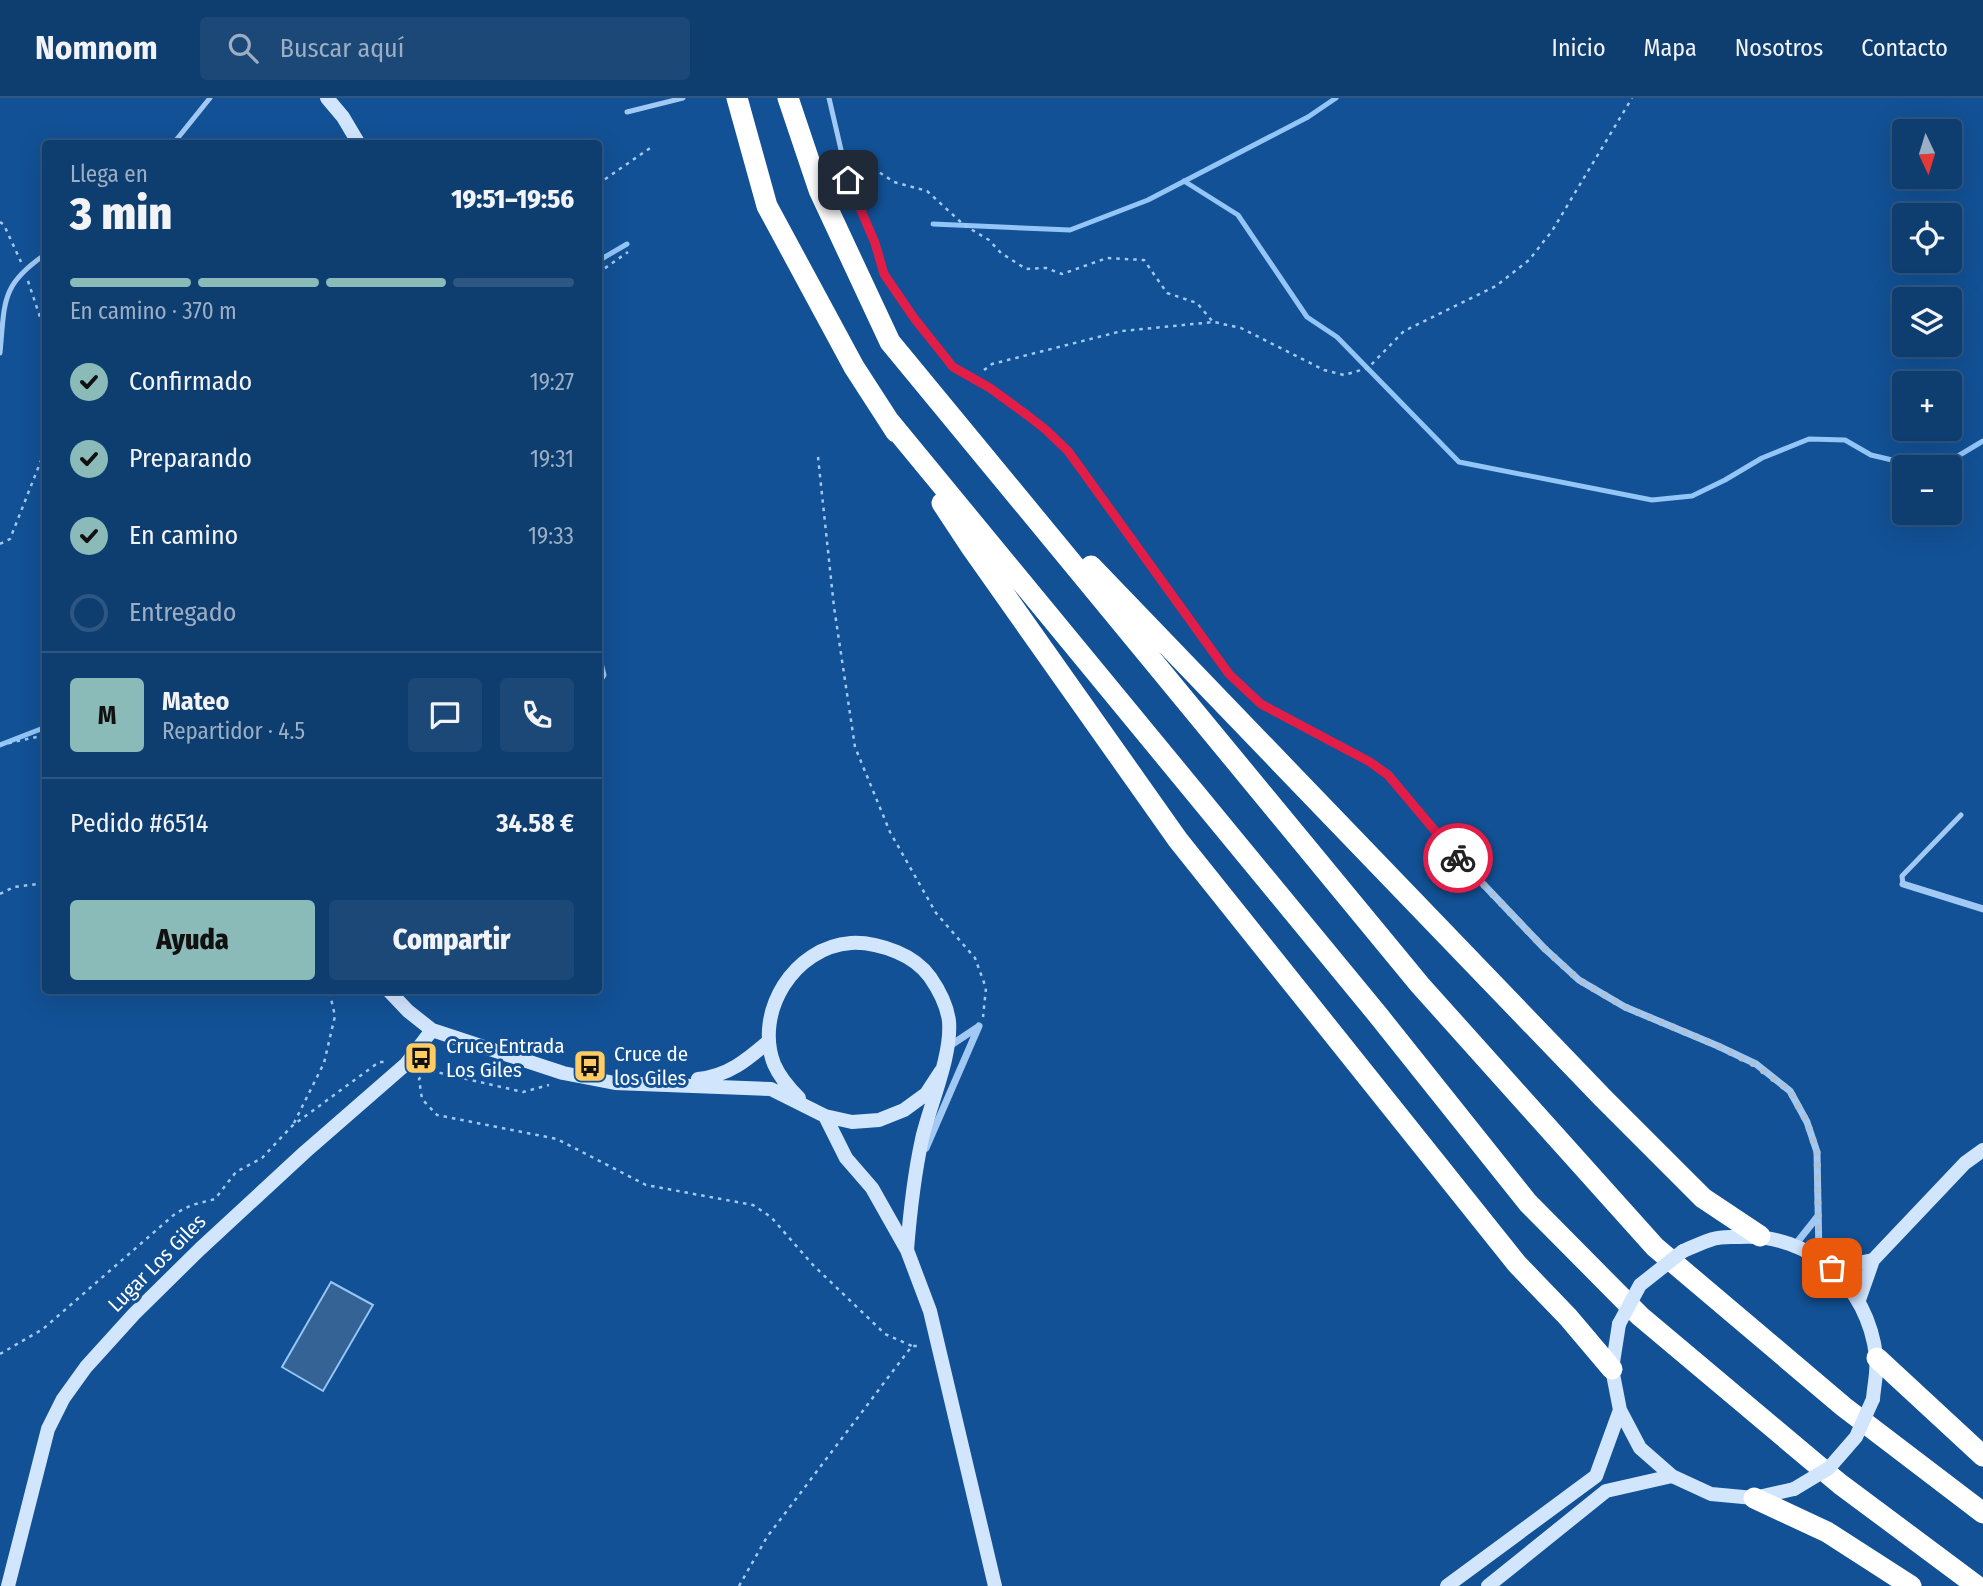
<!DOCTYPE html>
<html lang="es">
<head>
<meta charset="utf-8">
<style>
  body { margin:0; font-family:"Fira Sans Condensed",sans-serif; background:#1c4878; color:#f1f3f6; height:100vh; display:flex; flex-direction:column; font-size:26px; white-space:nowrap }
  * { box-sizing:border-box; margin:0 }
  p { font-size:23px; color:#9baec3 }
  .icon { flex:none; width:38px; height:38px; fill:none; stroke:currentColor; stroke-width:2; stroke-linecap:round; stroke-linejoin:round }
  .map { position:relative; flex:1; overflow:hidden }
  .sheet { position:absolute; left:42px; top:42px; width:560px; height:854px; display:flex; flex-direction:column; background:#0e3d70; border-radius:7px; box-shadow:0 7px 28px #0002,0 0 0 2px #2e5683 }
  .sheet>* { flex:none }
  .needle { width:46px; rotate:176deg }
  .controls { position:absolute; left:1892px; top:21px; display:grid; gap:14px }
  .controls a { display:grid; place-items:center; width:70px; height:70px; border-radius:7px; background:#0e3d70; box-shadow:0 7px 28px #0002,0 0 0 2px #2e5683; font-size:35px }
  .pin { position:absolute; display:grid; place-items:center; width:60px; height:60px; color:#fff; margin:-30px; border-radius:14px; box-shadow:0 4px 10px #0006 }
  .courier { position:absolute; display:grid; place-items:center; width:70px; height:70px; margin:-35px; border:5px solid #e11d48; border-radius:50%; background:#fff; color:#222; box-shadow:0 2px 9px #0007 }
  .head em { font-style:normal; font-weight:800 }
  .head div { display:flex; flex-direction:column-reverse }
  .head { display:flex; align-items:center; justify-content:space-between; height:119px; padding:0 28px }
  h1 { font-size:46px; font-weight:800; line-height:52px }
  .bar { display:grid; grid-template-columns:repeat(4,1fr); gap:10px 7px; align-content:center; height:84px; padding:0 28px }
  .bar i { height:9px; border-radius:5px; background:#2e5683 }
  .bar .active { background:#8bbbb9 }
  .bar p { grid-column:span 4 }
  .line { display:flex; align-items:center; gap:18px; padding:0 28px; border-top:2px solid #2e5683 }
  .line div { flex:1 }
  .round { display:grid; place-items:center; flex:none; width:74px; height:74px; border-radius:7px; background:#1c4878 }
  ol { padding:0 28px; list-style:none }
  li { display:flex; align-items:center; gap:21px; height:77px }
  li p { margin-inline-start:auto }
  li .icon { padding:7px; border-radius:50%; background:#8bbbb9; color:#111; stroke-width:4 }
  li:last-child { color:#9baec3 }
  li i { width:38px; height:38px; border:4px solid #2e5683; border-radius:50% }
  .primary-button { display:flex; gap:14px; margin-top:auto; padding:14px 28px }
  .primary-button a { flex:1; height:80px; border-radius:7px; background:#8bbbb9; color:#111; font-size:28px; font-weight:800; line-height:80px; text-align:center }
  .primary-button a+a { background:#1c4878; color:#f1f3f6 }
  header { display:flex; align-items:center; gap:42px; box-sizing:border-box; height:98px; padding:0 35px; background:#0e3d70; border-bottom:2px solid #2e5683 }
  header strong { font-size:33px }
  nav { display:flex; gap:38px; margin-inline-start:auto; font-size:24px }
  .search { width:490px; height:63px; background:#1c4878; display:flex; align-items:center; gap:18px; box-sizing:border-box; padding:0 24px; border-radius:7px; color:#9baec3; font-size:26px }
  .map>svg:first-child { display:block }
  .water { fill:#356395; stroke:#93c5f6; stroke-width:2 }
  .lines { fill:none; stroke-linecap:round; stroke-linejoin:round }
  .stream { stroke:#93c5f6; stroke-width:5 }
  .path { stroke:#a1c9f3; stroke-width:2.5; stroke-dasharray:3.5 5; stroke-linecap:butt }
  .lane { stroke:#a1c9f3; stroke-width:5 }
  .street { stroke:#a1c9f3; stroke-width:7 }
  .secondary { stroke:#d1e5fd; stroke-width:14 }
  .highway { stroke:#fff; stroke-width:21 }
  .secondary-bridge { stroke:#d1e5fd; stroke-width:14 }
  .done { stroke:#acc2da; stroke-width:7; stroke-dasharray:0 12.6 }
  .route { stroke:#e11d48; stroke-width:9 }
  .labels { text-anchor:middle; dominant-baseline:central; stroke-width:6; stroke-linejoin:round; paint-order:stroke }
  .poi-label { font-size:21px; fill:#fff; stroke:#125195; text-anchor:start }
  .street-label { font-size:21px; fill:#fff; stroke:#125195 }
</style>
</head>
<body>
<header>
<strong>Nomnom</strong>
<div class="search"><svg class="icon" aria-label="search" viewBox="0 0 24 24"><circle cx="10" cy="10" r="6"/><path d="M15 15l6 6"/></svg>Buscar aquí</div>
<nav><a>Inicio</a><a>Mapa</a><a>Nosotros</a><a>Contacto</a></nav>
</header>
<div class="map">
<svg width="1983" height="1488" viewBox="0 0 1983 1488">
  <rect width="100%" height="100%" fill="#125195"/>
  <path class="water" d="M331,1184L373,1207L323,1293L282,1269Z"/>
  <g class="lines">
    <path class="stream" d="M1184,83L1238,117L1307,219L1337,239L1459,364L1652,402L1692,398L1725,382L1762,360L1809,341L1845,342L1871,357L1909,366L1953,361L1983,343
      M933,126L1070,132L1148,102L1308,19L1336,0
      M598,163L627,146
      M0,647L46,629"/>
    <path class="path" d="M854,54L856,59L894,84L927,93L964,127L989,142L1001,155L1026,171L1046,170L1062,176L1107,160L1144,162L1167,195L1197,205L1213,224
      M598,86L653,48
      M0,124L4,127L21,164
      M598,175L628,154
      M28,183L46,237
      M984,272L992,266L1122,233L1214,224L1241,230L1324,272L1344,277L1368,270L1404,233L1496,188L1529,162L1552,133L1632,0
      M818,359L834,509L855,649L890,734L936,815L975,860L986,890L983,919
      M0,446L10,441L46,350
      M0,647L46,637
      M0,796L14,789L46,785
      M423,971L523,994L549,987
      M426,973L419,981L422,1001L437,1017L557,1041L646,1087L753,1107L771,1119L813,1167L885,1236L912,1248
      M294,1025L324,965L335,918L329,892
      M0,1256L43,1231L176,1115L192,1107L215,1101L236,1074L262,1060L292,1028L379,964H385
      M739,1488L767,1439L912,1248H921"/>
    <path class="lane" d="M829,0L848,82L875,145L884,176L914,220
      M627,14L683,0
      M173,46L210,0
      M0,255C5,204 0,187 46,156
      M598,553L604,577L598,586
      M1903,786L1902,778L1961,717"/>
    <path class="street" d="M914,220L953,269L990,290L1045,331L1068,353L1229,576L1261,606L1370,664L1389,677L1445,746L1544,850L1579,882L1625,909L1718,948L1756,966L1790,993L1807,1024L1817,1054L1819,1159
      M1903,786L1983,811
      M948,949L978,929
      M926,1050L979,928
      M1795,1147L1818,1118"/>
    <path class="secondary" d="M327,0L343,19L359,46
      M388,892L408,913L432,932L563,975L615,985L771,991L825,1018L852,1024L879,1022L904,1012L926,996L941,973
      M698,981C728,978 747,962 769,943
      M799,1000C789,990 780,980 774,966C754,914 794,849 851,845C867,844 882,848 897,854C909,859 922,868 930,879C939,892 947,907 949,923C952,958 930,1006 922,1041C914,1078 910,1114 907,1152
      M825,1018L846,1060L872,1090L907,1152L930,1213L995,1488
      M1683,1153C1693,1149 1703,1144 1713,1141C1721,1138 1731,1139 1740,1139C1811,1135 1868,1188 1876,1258C1878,1272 1874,1287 1873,1301
      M1832,1170L1873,1162
      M1859,1202L1873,1162L1965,1065L1983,1052
      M1619,1226L1612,1271L1620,1312L1640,1350L1672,1378L1711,1396L1754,1400L1794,1391
      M8,1488L48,1331L63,1301L86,1269L134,1216L200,1151L305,1054L406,966L432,932
      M1447,1488L1596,1378L1620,1312
      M1488,1488L1606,1393L1672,1378"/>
    <path class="highway" d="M737,0L767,108L854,269L896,334
      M788,0L819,92L890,244L1420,887L1655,1149L1844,1309L1983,1415
      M889,323L1378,917L1528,1105L1640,1218L1840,1386L1977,1488
      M942,405L971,449L1178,742L1517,1166L1568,1219L1612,1271
      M1091,468L1603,1000L1703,1100L1760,1138
      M1877,1260L1983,1358
      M1754,1400L1827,1434L1911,1488"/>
    <path class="secondary-bridge" d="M1619,1226L1640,1187L1683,1153
      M1794,1391L1829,1370L1856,1339L1873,1301"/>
  </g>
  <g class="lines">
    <path class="done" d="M1458,760L1544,850L1579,882L1625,909L1718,948L1756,967L1790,993L1807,1024L1817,1054L1819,1159L1832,1170"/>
    <path class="route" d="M848,82L875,145L884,176L914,220L953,269L990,290L1027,317L1045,331L1068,353L1229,576L1261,606L1370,664L1388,677L1458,760"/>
  </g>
  <defs>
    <symbol id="bus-square" viewBox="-11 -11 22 22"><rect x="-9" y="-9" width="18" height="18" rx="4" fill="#ffcc63" stroke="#125195"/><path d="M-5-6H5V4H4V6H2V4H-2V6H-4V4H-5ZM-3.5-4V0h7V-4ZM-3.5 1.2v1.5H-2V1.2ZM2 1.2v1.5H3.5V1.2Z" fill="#111"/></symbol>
  </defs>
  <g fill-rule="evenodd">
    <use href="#bus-square" x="402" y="941" width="38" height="38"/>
    <use href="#bus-square" x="571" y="949" width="38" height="38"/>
  </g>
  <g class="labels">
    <g class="poi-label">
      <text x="446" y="948">Cruce Entrada<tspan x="446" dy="24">Los Giles</tspan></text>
      <text x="614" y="956">Cruce de<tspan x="614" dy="24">los Giles</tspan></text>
    </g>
    <g class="street-label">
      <text transform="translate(157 1165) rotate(-45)">Lugar Los Giles</text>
    </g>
  </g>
</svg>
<div class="controls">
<a><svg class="needle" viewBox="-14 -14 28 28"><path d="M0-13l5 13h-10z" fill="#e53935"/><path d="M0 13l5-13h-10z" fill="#9baec3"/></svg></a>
<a><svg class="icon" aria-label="locate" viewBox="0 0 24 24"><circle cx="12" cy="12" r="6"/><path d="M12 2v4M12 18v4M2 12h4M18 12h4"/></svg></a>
<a><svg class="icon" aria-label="layers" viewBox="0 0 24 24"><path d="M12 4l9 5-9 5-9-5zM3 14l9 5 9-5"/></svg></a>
<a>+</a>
<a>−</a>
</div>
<div class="pin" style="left:1832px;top:1170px;background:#ea580c"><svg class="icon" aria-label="bag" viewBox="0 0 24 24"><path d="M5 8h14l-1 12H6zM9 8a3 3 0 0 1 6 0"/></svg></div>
<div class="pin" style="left:848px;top:82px;background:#1f2937"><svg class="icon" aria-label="home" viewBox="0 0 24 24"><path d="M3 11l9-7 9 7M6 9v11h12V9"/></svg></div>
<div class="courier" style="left:1458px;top:760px"><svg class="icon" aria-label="bike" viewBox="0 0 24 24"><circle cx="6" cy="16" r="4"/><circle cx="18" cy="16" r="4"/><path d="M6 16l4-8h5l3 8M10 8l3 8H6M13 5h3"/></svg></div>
<section class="sheet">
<div class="head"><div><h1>3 min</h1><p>Llega en</p></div><em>19:51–19:56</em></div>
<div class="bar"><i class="active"></i><i class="active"></i><i class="active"></i><i></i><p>En camino · 370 m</p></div>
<ol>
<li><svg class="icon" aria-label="check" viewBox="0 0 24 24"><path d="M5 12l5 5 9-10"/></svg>Confirmado<p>19:27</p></li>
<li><svg class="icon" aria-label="check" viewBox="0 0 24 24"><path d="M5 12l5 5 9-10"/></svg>Preparando<p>19:31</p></li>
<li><svg class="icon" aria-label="check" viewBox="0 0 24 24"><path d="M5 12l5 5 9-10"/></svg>En camino<p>19:33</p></li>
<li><i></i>Entregado</li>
</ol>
<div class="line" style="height:126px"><b class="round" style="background:#8bbbb9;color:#111">M</b><div><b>Mateo</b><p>Repartidor · 4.5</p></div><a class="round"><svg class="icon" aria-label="chat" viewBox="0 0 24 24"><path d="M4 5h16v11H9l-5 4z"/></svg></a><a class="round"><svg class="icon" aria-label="phone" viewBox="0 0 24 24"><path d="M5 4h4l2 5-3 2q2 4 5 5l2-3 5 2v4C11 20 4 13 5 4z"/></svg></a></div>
<div class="line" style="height:91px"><div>Pedido #6514</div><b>34.58 €</b></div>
<div class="primary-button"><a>Ayuda</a><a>Compartir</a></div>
</section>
</div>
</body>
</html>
